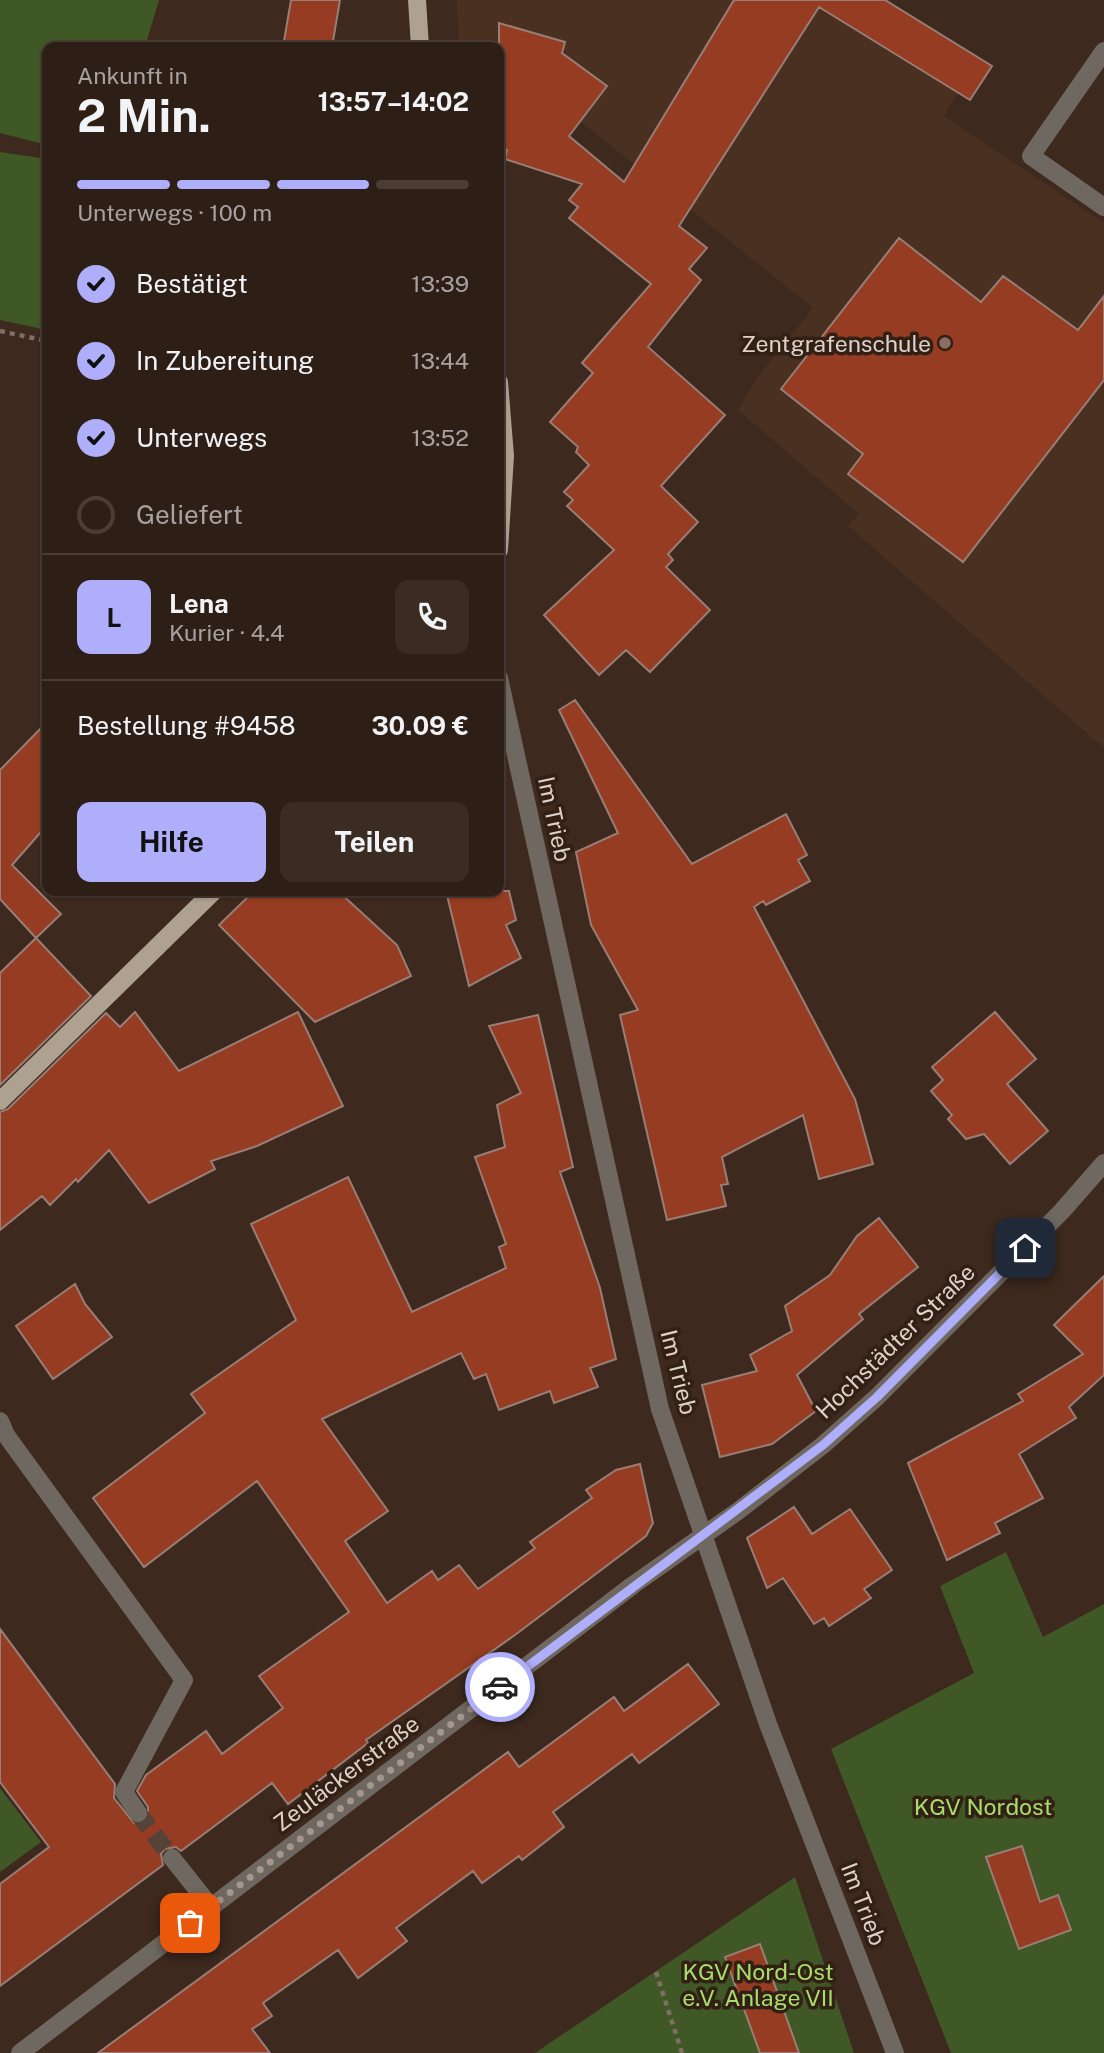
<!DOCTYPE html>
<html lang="de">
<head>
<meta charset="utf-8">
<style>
  body { margin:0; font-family:"Public Sans",sans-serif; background:#3a2c23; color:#f1f3f6; height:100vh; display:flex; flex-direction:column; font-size:26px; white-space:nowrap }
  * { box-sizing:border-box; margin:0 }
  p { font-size:23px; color:#a7a2a1 }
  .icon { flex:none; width:38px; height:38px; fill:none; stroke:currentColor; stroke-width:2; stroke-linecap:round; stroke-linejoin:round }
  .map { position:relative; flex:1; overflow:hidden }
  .side { position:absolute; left:42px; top:42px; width:462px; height:854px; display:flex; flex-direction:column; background:#2e1f16; border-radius:14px; box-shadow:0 2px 5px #0004,0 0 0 2px #493d35 }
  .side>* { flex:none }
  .pin { position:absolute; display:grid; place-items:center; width:60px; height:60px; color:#fff; margin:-30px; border-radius:14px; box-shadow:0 4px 10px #0006 }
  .courier { position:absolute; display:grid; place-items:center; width:70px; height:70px; margin:-35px; border:5px solid #afaefa; border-radius:50%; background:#fff; color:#222; box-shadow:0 2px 9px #0007 }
  .headline em { font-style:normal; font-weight:700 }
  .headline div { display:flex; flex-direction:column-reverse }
  .headline { display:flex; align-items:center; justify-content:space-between; height:119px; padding:0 35px }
  h1 { font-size:46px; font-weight:700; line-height:52px }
  .bar { display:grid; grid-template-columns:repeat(4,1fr); gap:10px 7px; align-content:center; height:84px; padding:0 35px }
  .bar i { height:9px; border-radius:5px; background:#493d35 }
  .bar .active { background:#afaefa }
  .bar p { grid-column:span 4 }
  .line { display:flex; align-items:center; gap:18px; padding:0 35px; border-top:2px solid #493d35 }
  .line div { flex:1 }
  .round { display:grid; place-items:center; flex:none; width:74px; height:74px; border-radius:14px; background:#3a2c23 }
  ol { padding:0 35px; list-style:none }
  li { display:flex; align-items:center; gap:21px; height:77px }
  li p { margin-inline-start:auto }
  li .icon { padding:7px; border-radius:50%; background:#afaefa; color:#111; stroke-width:4 }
  li:last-child { color:#a7a2a1 }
  li i { width:38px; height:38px; border:4px solid #493d35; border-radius:50% }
  .action { display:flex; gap:14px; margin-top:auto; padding:14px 35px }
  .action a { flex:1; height:80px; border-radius:14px; background:#afaefa; color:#111; font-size:28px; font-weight:700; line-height:80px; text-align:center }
  .action a+a { background:#3a2c23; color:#f1f3f6 }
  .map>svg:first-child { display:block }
  .built { fill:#4a3021 }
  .green { fill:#405825 }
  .building { fill:#953c22; stroke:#987e76; stroke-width:2 }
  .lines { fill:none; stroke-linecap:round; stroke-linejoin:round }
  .minor-tunnel { stroke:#554238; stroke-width:18; stroke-dasharray:18 9; stroke-linecap:butt }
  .path { stroke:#806f66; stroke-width:4.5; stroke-dasharray:5 5; stroke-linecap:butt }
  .minor { stroke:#6f6860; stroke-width:18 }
  .major { stroke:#afa190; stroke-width:18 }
  .done { stroke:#a6968e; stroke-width:7; stroke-dasharray:0 12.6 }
  .route { stroke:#afaefa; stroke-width:9 }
  .education-dot { fill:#8d6e63; stroke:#322015; stroke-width:2.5 }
  .labels { text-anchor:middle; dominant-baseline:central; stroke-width:7; stroke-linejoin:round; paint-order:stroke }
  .poi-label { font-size:23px; fill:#ded1ca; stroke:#322015; text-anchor:end }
  .street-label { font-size:23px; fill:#ded1ca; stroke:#322015 }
  .park-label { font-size:23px; fill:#a7de6b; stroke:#322015 }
</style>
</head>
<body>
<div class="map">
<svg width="1104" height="2053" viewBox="0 0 1104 2053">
  <rect width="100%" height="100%" fill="#3d291e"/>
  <path class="built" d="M457,0H809L958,93L944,116L1104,223V748L848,526L859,514L738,410L757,378L813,308L580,121L559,117L545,108L499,94V47H459Z"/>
  <path class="green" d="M0,0H159L145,47H47V145L0,133Z
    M0,152L47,159V330L0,320Z
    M1006,1552L1043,1637L1104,1604V2053H951L831,1749L974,1673L940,1586Z
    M0,1788L41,1842L0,1872Z
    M795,1877L854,2053H535Z"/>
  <path class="building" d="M291,0H340L332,47H283Z
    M734,0H885L992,66L970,100L819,7L679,226L707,248L689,269L701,280L648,347L725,415L661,486L698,522L668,554L673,560L666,567L710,610L650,672L626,650L599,675L544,615L614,550L567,506L573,500L564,492L589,465L576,452L578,447L550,422L593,373L582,363L651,284L569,218L578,207L569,200L582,184L505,159L507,150L499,147V23L565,42L562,53L607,86L569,136L624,182Z
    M899,238L981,302L1003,276L1078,330L1104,296V380L963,562L848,474L863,454L781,389Z
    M575,700L692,864L786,814L807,855L798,860L810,881L766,905L763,901L754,907L855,1099L873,1164L819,1179L803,1115L722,1157L728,1184L721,1185L726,1206L667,1220L620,1015L638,1010L591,925L576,852L618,833L559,710Z
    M47,722V825L12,865L61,914L36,938L0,899V770Z
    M254,891H338L397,945L411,976L315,1022L219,925Z
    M446,891H509L516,920L506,925L521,958L469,986Z
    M36,938L91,996L0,1085V973Z
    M135,1012L179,1071L298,1012L343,1106L257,1146L211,1161L215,1169L149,1203L109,1150L78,1182L76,1179L50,1205L42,1196L0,1230V1112L8,1109L106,1013L120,1027Z
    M995,1012L1036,1059L1007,1084L1048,1131L1010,1164L984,1134L966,1139L948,1119L952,1115L931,1091L943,1080L932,1067Z
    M538,1015L573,1167L560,1172L600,1288L616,1359L590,1368L598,1387L554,1403L550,1391L499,1410L486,1374L474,1379L461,1353L322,1419L388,1511L345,1541L387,1603L432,1571L438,1580L459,1565L478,1589L535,1548L530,1542L592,1498L586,1490L616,1470L640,1464L653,1523L646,1536L515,1635L366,1740L368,1743L288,1804L272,1783L181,1851L176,1847L165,1849L161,1854L163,1865L0,1986V1884L49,1847L0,1782V1629L115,1784L114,1798L134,1823H144L148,1817V1807L137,1791L146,1775L206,1731L222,1754L283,1708L259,1676L349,1612L257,1481L144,1567L93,1498L205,1413L191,1394L296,1320L251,1224L348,1177L412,1312L506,1268L499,1247L506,1244L475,1157L505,1147L497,1105L521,1093L489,1026Z
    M879,1218L918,1267L859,1314L863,1319L797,1375L816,1411L772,1444L720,1457L702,1385L757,1371L750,1355L792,1331L785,1306L830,1275L857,1236Z
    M1104,1276V1375L1069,1407L1076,1418L1019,1454L1043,1498L995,1523L1000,1533L947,1560L908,1463L1023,1401L1018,1394L1083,1354L1054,1325Z
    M75,1284L85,1304L112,1337L53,1379L16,1326Z
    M794,1507L812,1534L850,1509L892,1570L864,1589L871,1598L829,1626L824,1618L814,1624L783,1578L767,1588L747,1538Z
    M688,1664L719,1704L639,1763L632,1754L553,1812L564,1827L522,1860L519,1856L482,1883L473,1871L396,1928L407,1941L358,1978L338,1950L263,2003L272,2016L252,2029L270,2053H98L508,1752L519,1767L614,1697L624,1711Z
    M1022,1846L1040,1902L1058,1895L1071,1930L1019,1949L986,1857Z
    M760,1944L799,2053H760L725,1957Z"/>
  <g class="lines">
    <path class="minor-tunnel" d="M138,1813L172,1858"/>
    <path class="path" d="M0,331L47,341
      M656,1972L682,2053"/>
    <path class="minor" d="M1104,51L1031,156L1104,207
      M499,678L660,1409L768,1724L895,2053
      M0,1421L6,1435L184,1680L124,1792L138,1813
      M172,1858L211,1907
      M20,2053L633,1585L738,1511L823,1445L877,1397L1062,1211L1104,1163"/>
    <path class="major" d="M417,0L420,47
      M499,382L505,456L499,550
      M0,1101L214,891"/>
  </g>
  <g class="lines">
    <path class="done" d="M190,1923L500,1687"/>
    <path class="route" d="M500,1687L823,1445L877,1397L1025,1248"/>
  </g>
  <circle class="education-dot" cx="945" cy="343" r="7"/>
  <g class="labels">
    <g class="poi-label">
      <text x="931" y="343">Zentgrafenschule</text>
    </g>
    <g class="street-label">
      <text transform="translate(555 819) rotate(78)">Im Trieb</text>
      <text transform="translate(895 1341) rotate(-44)">Hochstädter Straße</text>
      <text transform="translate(679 1372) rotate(76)">Im Trieb</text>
      <text transform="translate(346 1773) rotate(-37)">Zeuläckerstraße</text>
      <text transform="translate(864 1904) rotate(69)">Im Trieb</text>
    </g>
    <g class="park-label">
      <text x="983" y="1806">KGV Nordost</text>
      <text x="758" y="1971">KGV Nord-Ost<tspan x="758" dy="26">e.V. Anlage VII</tspan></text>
    </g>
  </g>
</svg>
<div class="pin" style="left:190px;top:1923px;background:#ea580c"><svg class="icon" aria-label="bag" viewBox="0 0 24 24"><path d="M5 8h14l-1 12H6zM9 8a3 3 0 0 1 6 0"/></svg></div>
<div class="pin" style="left:1025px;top:1248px;background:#1f2937"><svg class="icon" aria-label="home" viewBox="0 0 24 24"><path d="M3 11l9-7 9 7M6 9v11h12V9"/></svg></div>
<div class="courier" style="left:500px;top:1687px"><svg class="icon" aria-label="car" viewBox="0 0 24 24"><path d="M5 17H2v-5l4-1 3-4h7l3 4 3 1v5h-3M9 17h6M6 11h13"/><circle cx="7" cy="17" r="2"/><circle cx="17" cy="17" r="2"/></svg></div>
<section class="side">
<div class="headline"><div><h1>2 Min.</h1><p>Ankunft in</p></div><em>13:57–14:02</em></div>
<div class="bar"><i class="active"></i><i class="active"></i><i class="active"></i><i></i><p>Unterwegs · 100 m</p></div>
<ol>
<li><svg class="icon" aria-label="check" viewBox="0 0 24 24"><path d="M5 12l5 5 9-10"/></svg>Bestätigt<p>13:39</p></li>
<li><svg class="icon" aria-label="check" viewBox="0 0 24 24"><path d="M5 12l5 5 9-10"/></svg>In Zubereitung<p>13:44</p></li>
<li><svg class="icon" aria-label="check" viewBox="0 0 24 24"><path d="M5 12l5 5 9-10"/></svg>Unterwegs<p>13:52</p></li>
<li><i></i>Geliefert</li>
</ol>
<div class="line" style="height:126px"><b class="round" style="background:#afaefa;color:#111">L</b><div><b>Lena</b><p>Kurier · 4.4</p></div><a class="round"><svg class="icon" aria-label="phone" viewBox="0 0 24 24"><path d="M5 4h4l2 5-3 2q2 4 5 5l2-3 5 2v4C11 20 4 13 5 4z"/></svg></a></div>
<div class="line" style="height:91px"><div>Bestellung #9458</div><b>30.09 €</b></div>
<div class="action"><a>Hilfe</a><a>Teilen</a></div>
</section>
</div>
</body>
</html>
